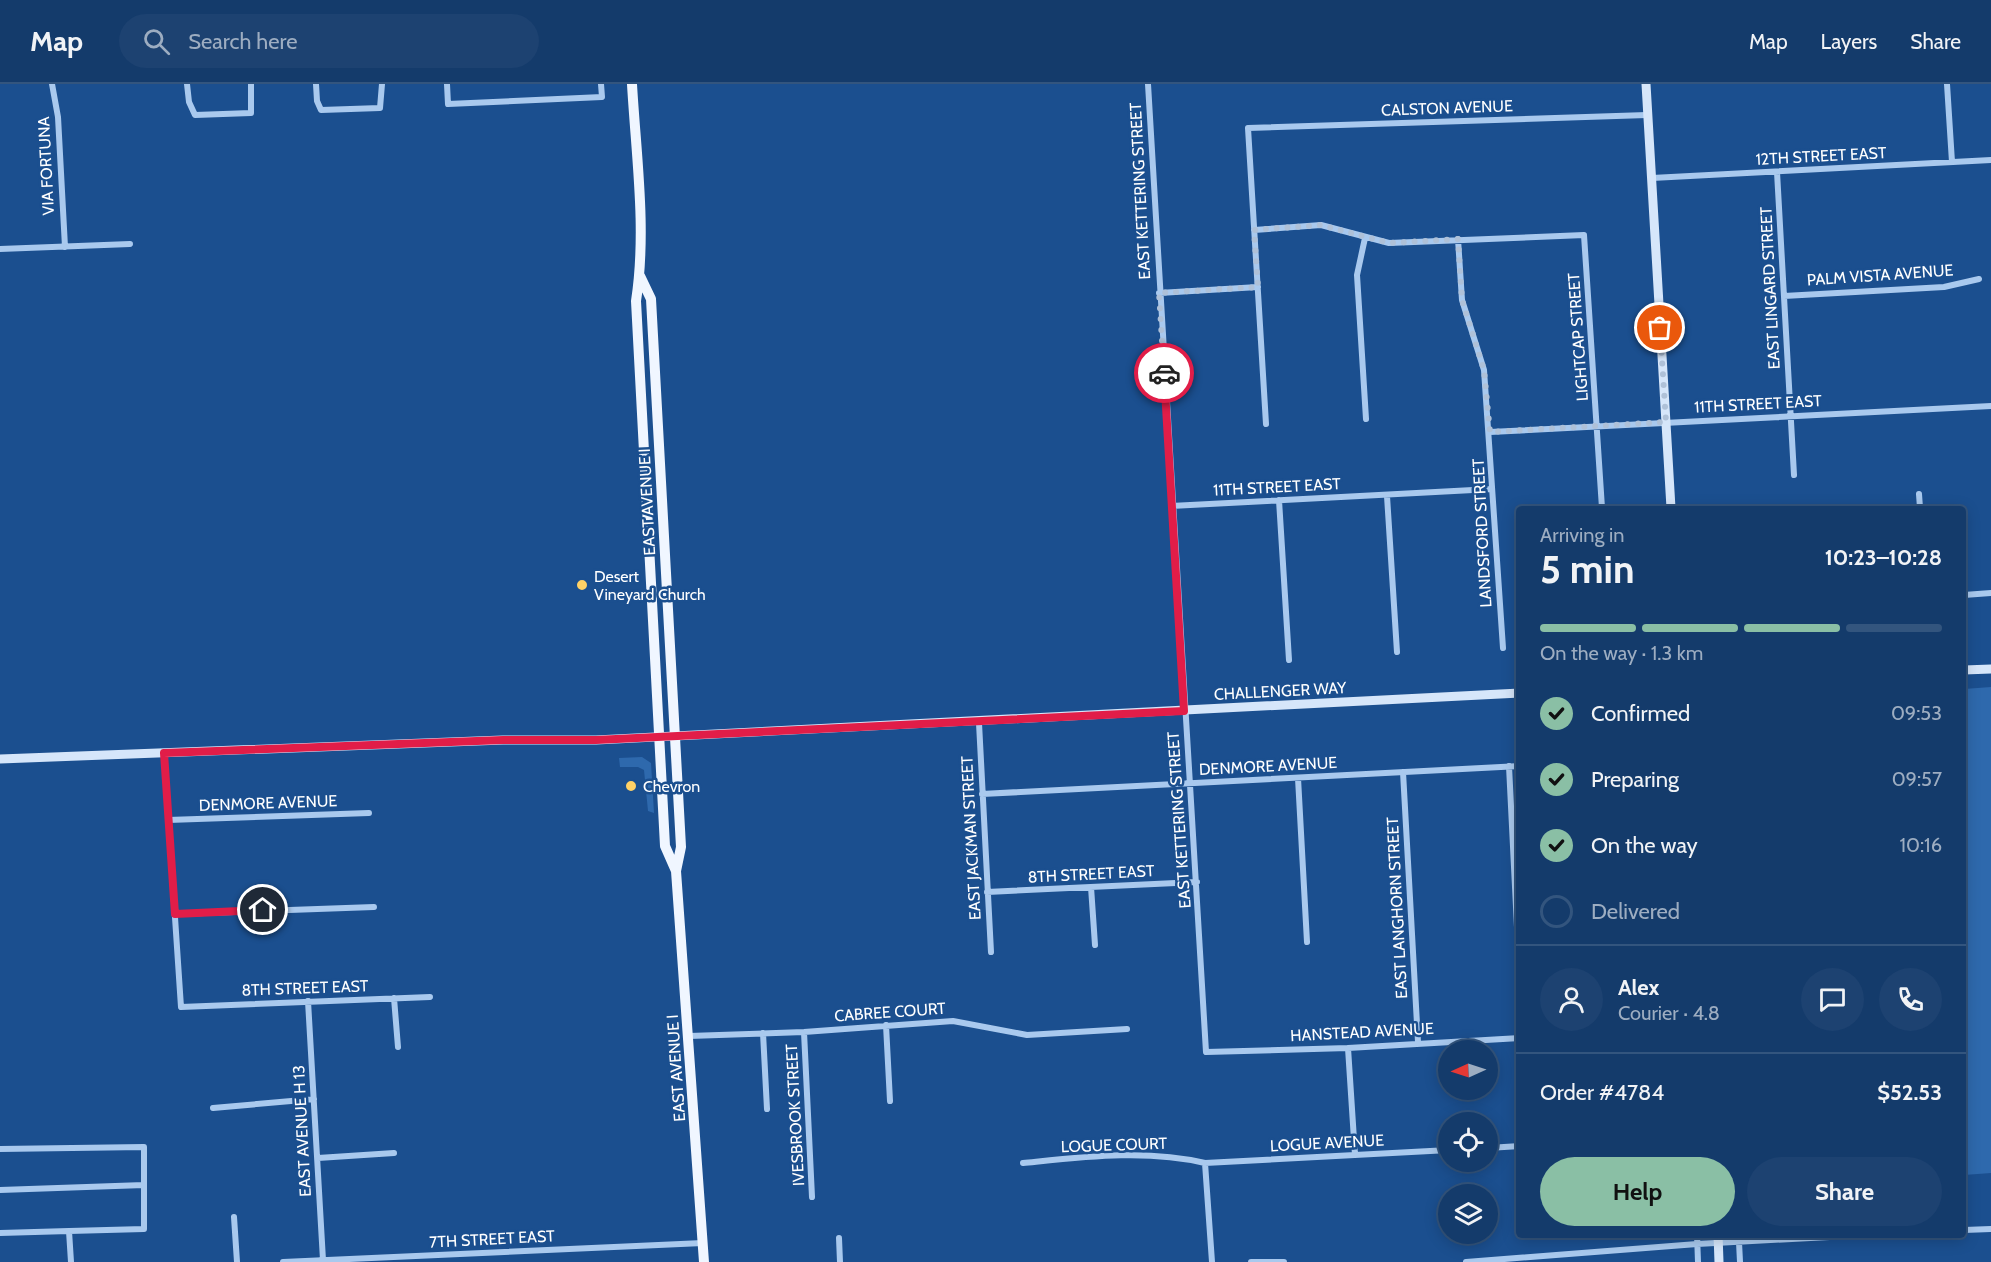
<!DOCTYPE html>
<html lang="en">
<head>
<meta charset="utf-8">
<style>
  body { margin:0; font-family:Cabin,sans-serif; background:#1d4271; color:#f1f3f6; height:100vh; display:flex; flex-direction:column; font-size:22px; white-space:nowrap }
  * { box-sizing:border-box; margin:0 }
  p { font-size:20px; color:#9dadc1 }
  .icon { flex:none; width:33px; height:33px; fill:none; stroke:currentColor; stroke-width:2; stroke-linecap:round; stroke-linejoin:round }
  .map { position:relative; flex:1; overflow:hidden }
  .side { position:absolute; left:1516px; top:422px; width:450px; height:732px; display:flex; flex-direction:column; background:#143b6b; border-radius:6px; box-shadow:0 3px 15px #0003,0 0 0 2px #33557e }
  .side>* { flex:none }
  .needle { width:39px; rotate:267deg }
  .tools { position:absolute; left:1438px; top:956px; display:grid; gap:12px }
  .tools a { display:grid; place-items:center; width:60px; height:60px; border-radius:50%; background:#143b6b; box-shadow:0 3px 15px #0003,0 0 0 2px #33557e; font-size:30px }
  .pin { position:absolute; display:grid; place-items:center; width:51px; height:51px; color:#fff; margin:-26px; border:3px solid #fff; border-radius:50%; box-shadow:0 2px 6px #0007 }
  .courier { position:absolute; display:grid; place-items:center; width:60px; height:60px; margin:-30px; border:4px solid #e11d48; border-radius:50%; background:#fff; color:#222; box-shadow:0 2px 8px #0007 }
  .head em { font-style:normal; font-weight:700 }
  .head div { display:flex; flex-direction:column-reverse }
  .head { display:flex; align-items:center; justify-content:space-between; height:102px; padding:0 24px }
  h1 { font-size:39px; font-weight:700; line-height:45px }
  .bar { display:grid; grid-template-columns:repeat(4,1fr); gap:9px 6px; align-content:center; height:72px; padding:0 24px }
  .bar i { height:8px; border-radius:4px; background:#33557e }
  .bar .current { background:#8abfa5 }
  .bar p { grid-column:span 4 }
  .line { display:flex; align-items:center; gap:15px; padding:0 24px; border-top:2px solid #33557e }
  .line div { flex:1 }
  .round { display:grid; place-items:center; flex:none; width:63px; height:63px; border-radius:32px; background:#1d4271 }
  ol { padding:0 24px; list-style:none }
  li { display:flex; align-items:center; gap:18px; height:66px }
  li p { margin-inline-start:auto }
  li .icon { padding:6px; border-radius:50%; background:#8abfa5; color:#111; stroke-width:4 }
  li:last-child { color:#9dadc1 }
  li i { width:33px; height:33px; border:3px solid #33557e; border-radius:50% }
  .action { display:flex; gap:12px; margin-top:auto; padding:12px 24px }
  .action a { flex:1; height:69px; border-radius:36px; background:#8abfa5; color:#111; font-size:24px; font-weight:700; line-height:69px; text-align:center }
  .action a+a { background:#1d4271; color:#f1f3f6 }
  header { display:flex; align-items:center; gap:36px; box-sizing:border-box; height:84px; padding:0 30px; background:#143b6b; border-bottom:2px solid #33557e }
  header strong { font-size:28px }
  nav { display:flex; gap:33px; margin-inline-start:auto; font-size:21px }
  .search { width:420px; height:54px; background:#1d4271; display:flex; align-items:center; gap:15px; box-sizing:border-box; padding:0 21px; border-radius:33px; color:#9dadc1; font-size:22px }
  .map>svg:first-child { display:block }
  .green { fill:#2e69ad }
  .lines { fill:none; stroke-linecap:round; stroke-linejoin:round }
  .minor { stroke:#a9c9ee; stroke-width:6 }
  .secondary { stroke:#d6e6fa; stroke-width:9 }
  .primary { stroke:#f0f6ff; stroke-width:10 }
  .done { stroke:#afc1d8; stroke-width:6; stroke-dasharray:0 10.8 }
  .route { stroke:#e11d48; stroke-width:8 }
  .poi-dot { fill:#ffd166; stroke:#1b4f8f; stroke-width:2 }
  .labels { text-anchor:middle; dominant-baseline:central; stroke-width:5; stroke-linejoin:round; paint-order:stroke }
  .street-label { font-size:16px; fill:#fff; stroke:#1b4f8f }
  .poi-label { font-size:16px; fill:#fff; stroke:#1b4f8f; text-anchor:start }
</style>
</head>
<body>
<header>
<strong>Map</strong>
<div class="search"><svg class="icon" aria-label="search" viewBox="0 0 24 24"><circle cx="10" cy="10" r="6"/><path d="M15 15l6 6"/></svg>Search here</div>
<nav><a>Map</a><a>Layers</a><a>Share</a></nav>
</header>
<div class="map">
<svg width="1991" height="1178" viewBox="0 0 1991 1178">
  <rect width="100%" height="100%" fill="#1b4f8f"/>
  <path class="green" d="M1991,603V1089L1964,1091V605Z
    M642,673L651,679L654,729L648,727L644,686L638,683H620L619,674Z"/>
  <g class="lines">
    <path class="minor" d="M52,0L58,33L65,163
      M187,0L189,18L195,31L251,29V0
      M316,0L317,17L321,26L380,24L382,0
      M447,0L448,20L602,13L601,0
      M1148,0L1206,968L1348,964L1520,954
      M1947,0L1952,78
      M1777,88L1794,391
      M1652,94L1991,76
      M1254,146L1321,141L1389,159L1584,151L1602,424
      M1365,154L1357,191L1366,335
      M1458,155L1462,216L1484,286L1503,564
      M0,165L130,160
      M1159,209L1258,203
      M1784,212L1944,203L1979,195
      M1266,340L1248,44L1647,31
      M1490,348L1991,322
      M1919,410L1920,424
      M1387,412L1397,568
      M1279,416L1289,576
      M1171,422L1492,405
      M1964,511L1991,509
      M979,639L991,868
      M164,669L181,923L430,913
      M1509,682L1517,843
      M1403,688L1418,958
      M1298,694L1307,858
      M982,710L1520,682
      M168,736L369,729
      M1091,803L1095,861
      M987,808L1197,798
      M175,830L374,823
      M394,914L398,963
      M308,917L323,1176
      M886,941L890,1017
      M804,948L812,1113
      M763,949L767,1025
      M689,952L804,948L953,937L1027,951L1127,945
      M1348,964L1355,1071
      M213,1024L314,1015
      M1488,1064L1520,1062
      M0,1065L144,1063V1101L0,1106
      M318,1074L394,1069
      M1023,1079C1083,1073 1146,1065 1205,1079L1449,1066
      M1205,1079L1212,1178
      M234,1133L237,1178
      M1964,1146L1991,1145
      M69,1147L144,1145V1101
      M0,1149L69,1147L71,1178
      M1697,1150L1698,1178
      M839,1154L840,1178
      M1739,1158L1740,1178
      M283,1178L703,1159
      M1251,1178H1284
      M1466,1178L1697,1160L1886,1150"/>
    <path class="secondary" d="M1646,0L1671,424
      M1964,586L1991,585
      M0,675L503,656H596L1520,609
      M1718,1150L1719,1178"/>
    <path class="primary" d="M632,0C636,71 647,146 636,217L665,762L676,787
      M640,192L651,215L681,763L676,787L704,1178"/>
  </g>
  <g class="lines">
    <path class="done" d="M1164,289L1159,209L1258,203L1254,146L1321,141L1389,159L1458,155L1462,216L1484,286L1490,348L1666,338L1660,244"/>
    <path class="route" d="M263,826L175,830L164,669L503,656H596L1184,627L1164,289"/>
  </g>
  <g class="poi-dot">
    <circle cx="582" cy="501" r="6"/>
    <circle cx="631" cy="702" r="6"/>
  </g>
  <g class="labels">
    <g class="street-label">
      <text transform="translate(1447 24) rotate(-2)">CALSTON AVENUE</text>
      <text transform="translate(1821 72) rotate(-3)">12TH STREET EAST</text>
      <text transform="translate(46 82) rotate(-93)">VIA FORTUNA</text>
      <text transform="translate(1140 107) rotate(-93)">EAST KETTERING STREET</text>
      <text transform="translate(1880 191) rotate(-4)">PALM VISTA AVENUE</text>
      <text transform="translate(1770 204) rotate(-93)">EAST LINGARD STREET</text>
      <text transform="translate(1578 253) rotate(-94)">LIGHTCAP STREET</text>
      <text transform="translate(1758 320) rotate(-3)">11TH STREET EAST</text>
      <text transform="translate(1277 403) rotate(-3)">11TH STREET EAST</text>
      <text transform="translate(647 418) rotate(-93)">EAST AVENUE I</text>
      <text transform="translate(1482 449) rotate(-93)">LANDSFORD STREET</text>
      <text transform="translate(1280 607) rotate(-3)">CHALLENGER WAY</text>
      <text transform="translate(1268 682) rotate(-3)">DENMORE AVENUE</text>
      <text transform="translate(268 719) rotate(-2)">DENMORE AVENUE</text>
      <text transform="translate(1179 736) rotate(-94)">EAST KETTERING STREET</text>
      <text transform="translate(971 754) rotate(-93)">EAST JACKMAN STREET</text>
      <text transform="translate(1091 790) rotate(-3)">8TH STREET EAST</text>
      <text transform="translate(1397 824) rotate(-93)">EAST LANGHORN STREET</text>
      <text transform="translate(305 904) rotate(-2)">8TH STREET EAST</text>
      <text transform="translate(890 928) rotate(-4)">CABREE COURT</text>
      <text transform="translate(1362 948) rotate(-3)">HANSTEAD AVENUE</text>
      <text transform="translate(676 984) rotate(-94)">EAST AVENUE I</text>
      <text transform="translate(795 1031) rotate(-93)">IVESBROOK STREET</text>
      <text transform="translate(302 1047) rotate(-93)">EAST AVENUE H 13</text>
      <text transform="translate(1327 1059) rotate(-3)">LOGUE AVENUE</text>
      <text transform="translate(1114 1061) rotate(-2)">LOGUE COURT</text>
      <text transform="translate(492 1155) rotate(-3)">7TH STREET EAST</text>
    </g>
    <g class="poi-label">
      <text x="594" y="492">Desert<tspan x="594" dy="18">Vineyard Church</tspan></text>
      <text x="643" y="702">Chevron</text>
    </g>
  </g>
</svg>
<div class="tools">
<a><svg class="needle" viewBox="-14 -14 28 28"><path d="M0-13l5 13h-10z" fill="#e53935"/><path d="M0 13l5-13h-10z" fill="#9dadc1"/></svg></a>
<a><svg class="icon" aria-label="locate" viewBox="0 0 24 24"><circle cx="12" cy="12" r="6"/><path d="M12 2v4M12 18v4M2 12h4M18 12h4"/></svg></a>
<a><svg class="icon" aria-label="layers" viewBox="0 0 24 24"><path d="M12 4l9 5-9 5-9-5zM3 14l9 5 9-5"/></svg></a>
</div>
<div class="pin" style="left:1660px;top:244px;background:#ea580c"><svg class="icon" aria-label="bag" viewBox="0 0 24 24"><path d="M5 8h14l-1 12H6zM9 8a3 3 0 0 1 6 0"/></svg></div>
<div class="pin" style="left:263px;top:826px;background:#1f2937"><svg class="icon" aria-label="home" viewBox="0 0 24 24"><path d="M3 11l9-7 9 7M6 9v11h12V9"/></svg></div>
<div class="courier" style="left:1164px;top:289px"><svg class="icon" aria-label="car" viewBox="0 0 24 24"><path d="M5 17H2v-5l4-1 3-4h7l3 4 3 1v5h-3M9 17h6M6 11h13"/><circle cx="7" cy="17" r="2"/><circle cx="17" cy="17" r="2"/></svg></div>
<section class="side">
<div class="head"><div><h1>5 min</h1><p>Arriving in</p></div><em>10:23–10:28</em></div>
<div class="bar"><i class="current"></i><i class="current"></i><i class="current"></i><i></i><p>On the way · 1.3 km</p></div>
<ol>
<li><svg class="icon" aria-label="check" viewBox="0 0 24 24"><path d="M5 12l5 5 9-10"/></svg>Confirmed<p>09:53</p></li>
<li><svg class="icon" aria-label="check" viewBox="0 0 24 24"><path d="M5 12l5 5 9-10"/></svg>Preparing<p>09:57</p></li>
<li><svg class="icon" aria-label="check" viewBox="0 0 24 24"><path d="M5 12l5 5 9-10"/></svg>On the way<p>10:16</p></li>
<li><i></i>Delivered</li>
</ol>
<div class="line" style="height:108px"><a class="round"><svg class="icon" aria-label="person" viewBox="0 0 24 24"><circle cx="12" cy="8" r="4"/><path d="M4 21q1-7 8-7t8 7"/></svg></a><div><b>Alex</b><p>Courier · 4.8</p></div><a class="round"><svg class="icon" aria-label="chat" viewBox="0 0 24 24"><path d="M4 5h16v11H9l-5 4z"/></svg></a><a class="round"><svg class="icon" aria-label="phone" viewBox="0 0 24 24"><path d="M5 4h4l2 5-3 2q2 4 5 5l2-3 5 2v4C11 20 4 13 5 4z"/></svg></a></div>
<div class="line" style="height:78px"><div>Order #4784</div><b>$52.53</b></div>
<div class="action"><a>Help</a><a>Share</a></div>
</section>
</div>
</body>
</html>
